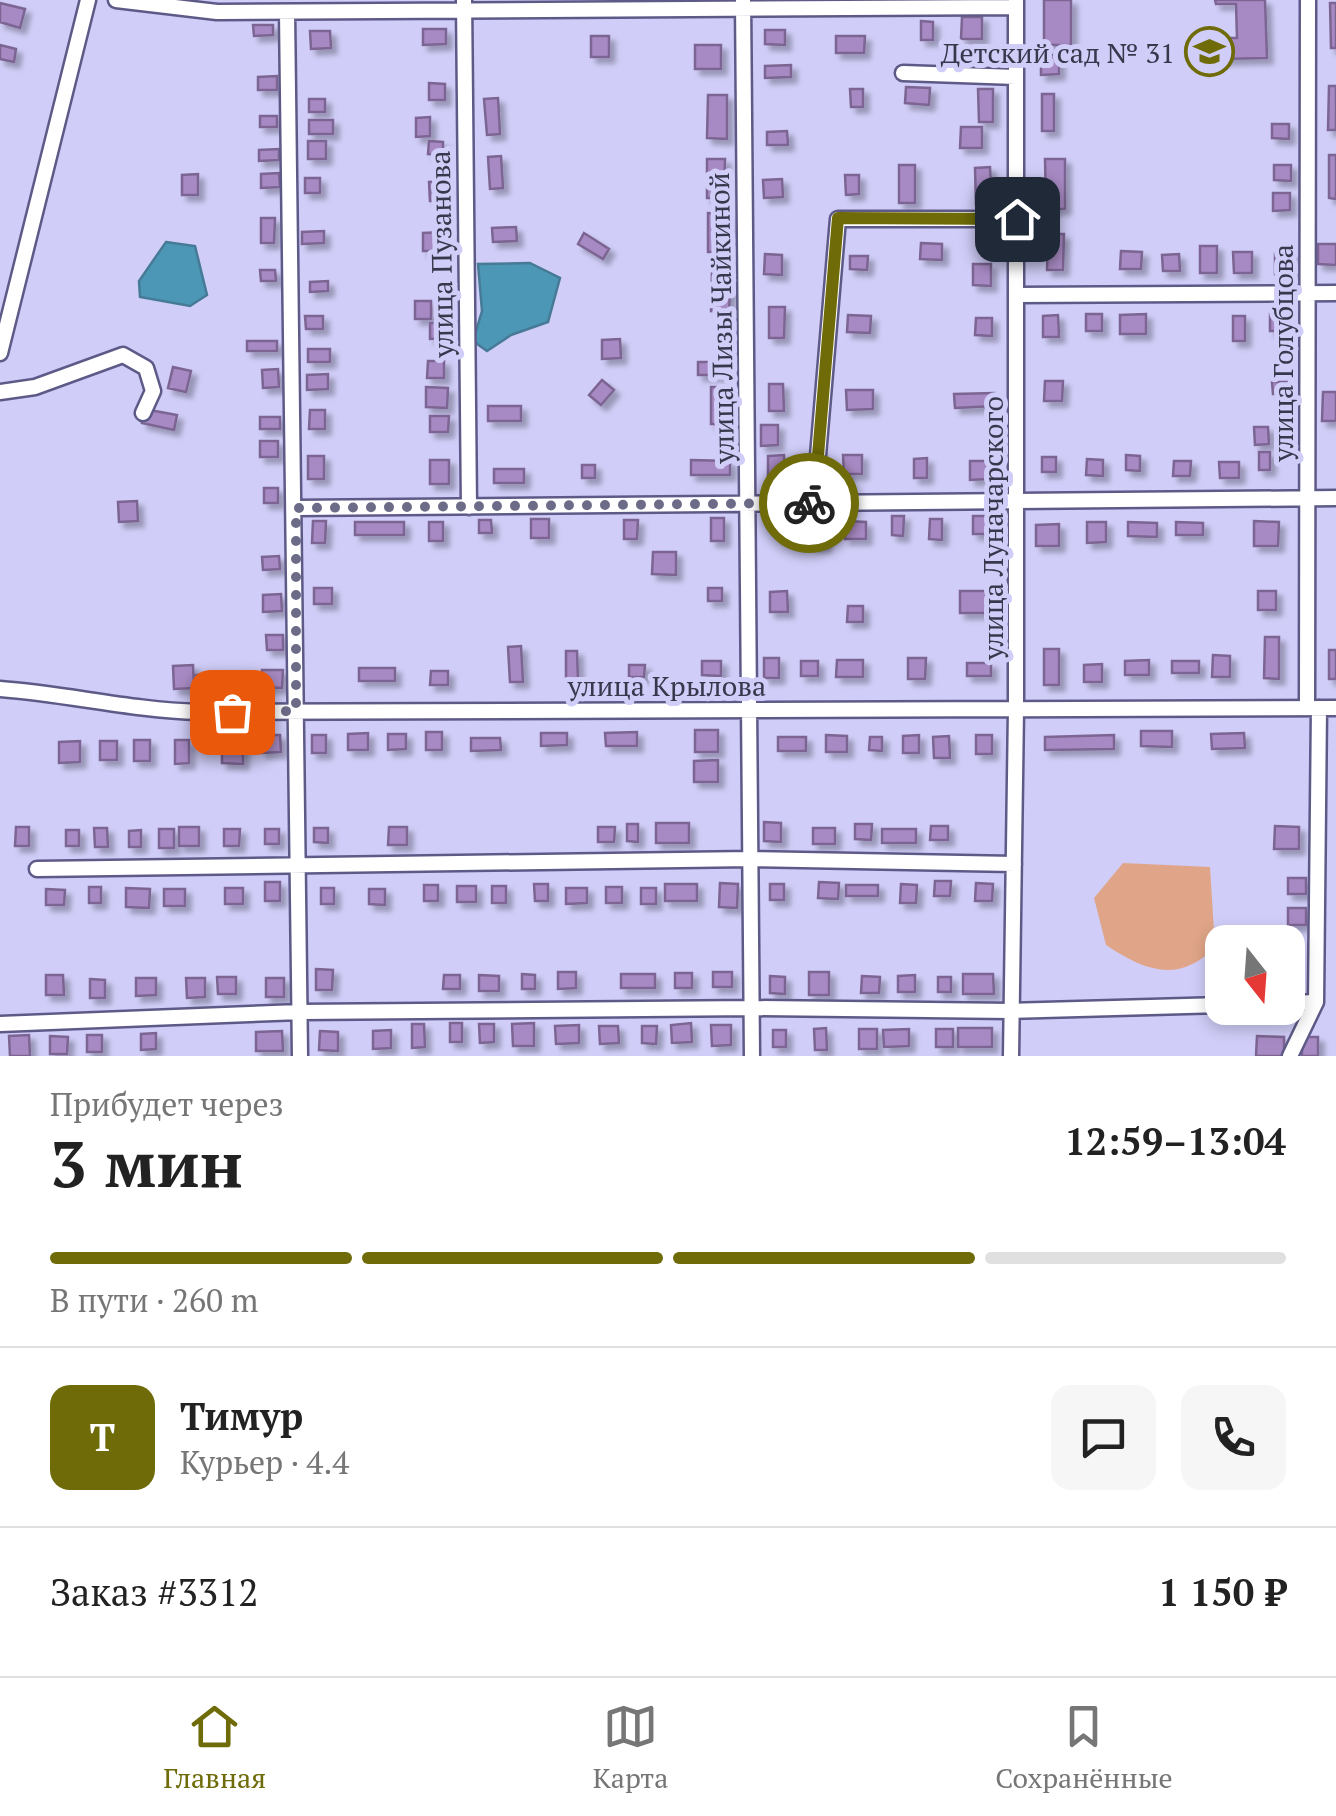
<!DOCTYPE html>
<html lang="ru">
<head>
<meta charset="utf-8">
<style>
  body { margin:0; font-family:"PT Serif",serif; background:#f6f6f6; color:#222; height:100vh; display:flex; flex-direction:column; font-size:38px; white-space:nowrap }
  * { box-sizing:border-box; margin:0 }
  p { font-size:32px; color:#767676 }
  .icon { flex:none; width:55px; height:55px; fill:none; stroke:currentColor; stroke-width:2; stroke-linecap:round; stroke-linejoin:round }
  .map { position:relative; height:1056px; overflow:hidden }
  .details { display:flex; flex-direction:column; background:#fff; flex:1 }
  .details>* { flex:none }
  .needle { width:65px; rotate:163deg }
  .buttons { position:absolute; left:1205px; top:925px; display:grid; gap:20px }
  .buttons a { display:grid; place-items:center; width:100px; height:100px; border-radius:20px; background:#fff; box-shadow:0 5px 15px #0003; font-size:50px }
  .pin { position:absolute; display:grid; place-items:center; width:85px; height:85px; color:#fff; margin:-42px; border-radius:20px; box-shadow:0 5px 15px #0006 }
  .courier { position:absolute; display:grid; place-items:center; width:100px; height:100px; margin:-50px; border:8px solid #6e6b08; border-radius:50%; background:#fff; color:#222; box-shadow:0 2px 12px #0007 }
  .head em { font-style:normal; font-weight:700 }
  .head div { display:flex; flex-direction:column-reverse }
  .head { display:flex; align-items:center; justify-content:space-between; height:170px; padding:0 50px }
  h1 { font-size:65px; font-weight:700; line-height:75px }
  .bar { display:grid; grid-template-columns:repeat(4,1fr); gap:15px 10px; align-content:center; height:120px; padding:0 50px }
  .bar i { height:12px; border-radius:8px; background:#e0e0e0 }
  .bar .selected { background:#6e6b08 }
  .bar p { grid-column:span 4 }
  .line { display:flex; align-items:center; gap:25px; padding:0 50px; border-top:2px solid #e0e0e0 }
  .line div { flex:1 }
  .round { display:grid; place-items:center; flex:none; width:105px; height:105px; border-radius:20px; background:#f6f6f6 }
  .tabs { display:flex; justify-content:space-around; align-items:center; height:140px; border-top:2px solid #e0e0e0; background:#fff; font-size:28px; color:#767676 }
  .tabs a { display:grid; justify-items:center; gap:5px }
  .tabs .selected { color:#6e6b08 }
  .map>svg:first-child { display:block }
  .green { fill:#e0a588 }
  .water { fill:#4c97b6; stroke:#467a96; stroke-width:2.5 }
  .building { fill:#a78ac3; stroke:#7c6592; stroke-width:2.5; filter:url(#shadow) }
  .lines { fill:none; stroke-linecap:round; stroke-linejoin:round }
  .minor-casing { stroke:#5e5a88; stroke-width:19 }
  .minor { stroke:#fff; stroke-width:14 }
  .done { stroke:#6d6c88; stroke-width:10; stroke-dasharray:0 18 }
  .route { stroke:#6e6b08; stroke-width:12 }
  .labels { text-anchor:middle; dominant-baseline:central; stroke-width:10; stroke-linejoin:round; paint-order:stroke }
  .poi-label { font-size:28px; fill:#38374c; stroke:#d0cdf8; text-anchor:end }
  .street-label { font-size:28px; fill:#38374c; stroke:#d0cdf8 }
</style>
</head>
<body>
<div class="map">
<svg width="1336" height="1056" viewBox="0 0 1336 1056">
  <defs>
    <filter id="shadow"><feDropShadow dx="5.5" dy="5.5" stdDeviation="2.5" flood-color="#0004"/></filter>
  </defs>
  <rect width="100%" height="100%" fill="#d0cdf8"/>
  <path class="green" d="M1123,863L1210,867L1215,947C1179,984 1145,971 1106,945L1094,898Z"/>
  <path class="water" d="M166,242L195,246L207,295L190,306L140,297L139,281Z
    M530,263L560,278L548,322L511,335L487,351L473,341L482,311L478,264Z"/>
  <path class="building" d="M1044,0H1071V45H1044Z
    M1215,0H1265L1267,58L1218,59L1217,38H1237L1236,4H1216Z
    M0,3L25,9L20,28L0,22Z
    M1330,3H1336V48H1331Z
    M962,17H982V39H961Z
    M921,21L933,22V40H921Z
    M253,25H273V35L254,36Z
    M423,29H446V44L423,45Z
    M765,30H785V45L765,44Z
    M310,31H330L331,48L311,49Z
    M591,36H609V57H591Z
    M836,36H865L864,53H836Z
    M0,45L16,49L14,62L0,59Z
    M695,45H721V69H695Z
    M1041,55H1059V74L1041,75Z
    M791,65V77L765,78V66Z
    M277,76V90H258V77Z
    M429,83L445,84V100H429Z
    M1329,86H1336V130H1328Z
    M906,87L930,88L929,105L905,103Z
    M850,89H863V107H851Z
    M978,89H993V122H979Z
    M1042,94H1054V131H1042Z
    M708,95H727V139L707,138Z
    M498,98L500,134L487,135L484,99Z
    M309,99H325V112H309Z
    M260,116H277V127H260Z
    M430,117V136L416,137V118Z
    M309,120H333V134H309Z
    M1272,124H1289V139L1272,138Z
    M961,127H982V148H960Z
    M787,131L788,145H767V132Z
    M308,141H326V159H308Z
    M429,141L443,142V155L428,154Z
    M279,149V160L259,161V150Z
    M1329,155H1336V199L1329,198Z
    M501,156L503,188L490,189L488,157Z
    M707,159H725L724,198H707Z
    M1045,159H1065V209H1046Z
    M899,165H915V203H899Z
    M1274,165H1291V181L1274,180Z
    M990,167L992,204L976,205L975,168Z
    M279,173L280,187L261,188V174Z
    M198,174V195H182V175Z
    M845,175H859V194L846,195Z
    M305,178H320V193H305Z
    M782,179L783,197L764,198L763,180Z
    M445,181V201H430L429,182Z
    M1273,193H1290V210L1273,211Z
    M708,213L728,214L727,252H708Z
    M261,218H275L274,243H261Z
    M516,227L517,241L493,242L492,228Z
    M324,231V243L302,244V232Z
    M445,232V251H423V233Z
    M584,233L609,249L603,259L578,244Z
    M1048,234H1064L1063,270H1047Z
    M921,243L942,244V260L920,259Z
    M1318,244H1336V265L1318,264Z
    M1200,246H1217V273H1200Z
    M1121,251L1142,252L1141,269H1120Z
    M1233,252H1252V273H1234Z
    M1292,252V274H1275V253Z
    M765,254L782,255V275L764,274Z
    M1179,254L1180,271H1163L1162,255Z
    M850,256H868L867,270L850,269Z
    M973,264H991V286L973,285Z
    M260,270H275L276,281H261Z
    M712,272L731,273L729,312L711,311Z
    M328,281V291L310,292V282Z
    M415,301H431V319H415Z
    M769,307H785L784,338H769Z
    M1086,314H1102V331H1086Z
    M1146,314V334H1120V315Z
    M1270,314L1286,315L1285,331H1270Z
    M848,315L871,316L870,333L847,332Z
    M1058,315L1059,337H1043V316Z
    M305,316H323V329H306Z
    M1233,316H1245V341H1233Z
    M976,318H992V336L975,335Z
    M430,323H445V338L430,339Z
    M620,339L621,358L602,359V340Z
    M247,341H277V351H247Z
    M308,349H330V362H308Z
    M428,361H444V378H427Z
    M698,362H725V375H698Z
    M173,367L191,371L186,392L168,388Z
    M278,369L279,387L263,388L262,370Z
    M328,374V389L307,390V375Z
    M602,380L614,390L601,405L589,395Z
    M1045,381H1063L1062,401H1044Z
    M1272,382H1287V394H1273Z
    M769,384H783L784,411H769Z
    M426,387L448,388L447,408L426,407Z
    M711,387H724V424H711Z
    M846,390H873V409L847,410Z
    M1323,392H1336V421H1322Z
    M994,393L995,406L955,408L954,394Z
    M488,406H521V421H488Z
    M144,409L177,415L174,430L142,423Z
    M310,410H325V429H309Z
    M430,416H449L448,432H430Z
    M260,417H280V429H260Z
    M761,425H778V445L761,446Z
    M1254,427H1268L1269,444L1255,445Z
    M260,441H278V457H260Z
    M1259,452H1270V470H1259Z
    M784,455L785,480L768,481V456Z
    M843,455H862V474H844Z
    M1126,455L1140,456V471L1126,470Z
    M308,456H324V479H308Z
    M1042,457H1056V472H1042Z
    M927,458V478H914V459Z
    M1087,459L1103,460V476L1086,475Z
    M430,460H449V484H430Z
    M691,460L730,461V475H691Z
    M970,461H987V479L970,480Z
    M1174,461H1191L1190,476H1173Z
    M1219,462H1239V478H1220Z
    M582,465H595V478H582Z
    M494,469H524V483H494Z
    M264,488H278V503H264Z
    M137,501L138,521L119,522L118,502Z
    M892,516H904L903,536L892,535Z
    M973,516H987V534H973Z
    M711,518H724V541H711Z
    M531,519H549V538H531Z
    M930,519H942V540L929,539Z
    M479,520H491L492,533H479Z
    M624,520H638L637,539H624Z
    M313,521H326L325,543H312Z
    M846,521L866,522V539H845Z
    M1254,521L1279,522L1278,546H1254Z
    M355,522H404V535H355Z
    M429,522H443V541H429Z
    M813,522H825V546H812Z
    M1087,522H1106V542L1087,543Z
    M1128,522L1157,523V537L1128,536Z
    M1176,522L1203,523V535H1176Z
    M1059,524V546H1036V525Z
    M653,552H676V575L652,574Z
    M279,556L280,569L263,570L262,557Z
    M314,588H332V604H314Z
    M708,588H722V601H708Z
    M787,591L788,612H770V592Z
    M960,591H986L985,613H960Z
    M1258,591H1276V610H1258Z
    M281,594L282,611L263,612V595Z
    M848,606H863V622H847Z
    M266,635H283V650H267Z
    M1265,637H1279V679L1264,678Z
    M521,646L523,682H510L508,647Z
    M1044,649H1059V685H1044Z
    M1329,650H1336V679H1329Z
    M566,651H577L578,681H566Z
    M1213,655L1230,656V677H1212Z
    M764,658H779V678H764Z
    M908,658H926L925,679H908Z
    M837,660H863V677H836Z
    M1149,660V675H1125V661Z
    M702,661H721V676L702,675Z
    M801,661H818V676H801Z
    M1172,661H1199V673H1172Z
    M967,663H991V676H967Z
    M1102,664V682H1084V665Z
    M193,665L194,688L174,689L173,666Z
    M629,665H645L644,677H629Z
    M359,668H395V681H359Z
    M262,670H283L282,688L261,687Z
    M431,671H448V685H430Z
    M220,674L221,687L197,688L196,675Z
    M695,730H718V752H695Z
    M1141,731H1172V747L1141,746Z
    M426,732H442V750H426Z
    M637,732V746H606L605,733Z
    M368,733V750H348V734Z
    M541,733H567V745L541,746Z
    M1244,733L1245,748L1212,749L1211,734Z
    M388,734H406V749L388,750Z
    M261,735H280L281,752L261,753Z
    M312,735H326V753H312Z
    M826,735L847,736V752H826Z
    M919,735V753H903V736Z
    M976,735H992V754H976Z
    M1114,735V749L1045,750V737Z
    M949,736L950,758H934L933,737Z
    M778,737H806V751H778Z
    M870,737H882V751L869,750Z
    M471,738H500L501,750L471,751Z
    M222,739H243V764L222,763Z
    M134,740H150V761H134Z
    M175,740H189V763L175,764Z
    M80,741V762L59,763V742Z
    M100,741H117V760H100Z
    M718,760V782H694V761Z
    M764,822L781,823V842L764,841Z
    M656,823H689V843H656Z
    M627,824H638V842L627,841Z
    M855,824H872L871,840L855,839Z
    M931,826H948V840H930Z
    M1275,826L1299,827V849H1274Z
    M16,827H29V846H15Z
    M179,827H199V846H179Z
    M389,827H407V845H388Z
    M598,827H615L614,842H598Z
    M94,828H107L108,847H95Z
    M314,828H328V843L314,842Z
    M813,828H835V844H813Z
    M159,829H174V848H159Z
    M224,829H240L239,846H224Z
    M265,829H279V844H265Z
    M882,829H916V843H882Z
    M66,830H79V846H66Z
    M141,830V847H129V831Z
    M1288,878H1306V894H1288Z
    M935,881H951L950,896H934Z
    M265,882H280V901H265Z
    M819,882L839,883L838,899L818,898Z
    M720,883L738,884L737,908L719,907Z
    M976,883L993,884L992,901H975Z
    M534,884H548V901H535Z
    M665,884H697V901H665Z
    M770,884H784V900H770Z
    M901,884L917,885L916,903H900Z
    M424,885H438V901H424Z
    M846,885H878V896H846Z
    M457,886H476V902H457Z
    M492,886H506V903H492Z
    M89,887H101V903H89Z
    M606,887H622V903H606Z
    M126,888L150,889L149,908L126,907Z
    M225,888H243V904H225Z
    M321,888H334V904H321Z
    M566,888H587V903L566,904Z
    M641,888H656V904H641Z
    M46,889L65,890L64,905H46Z
    M164,889H185V906H164Z
    M369,889H385V905L369,904Z
    M1288,908H1306V925H1288Z
    M316,969L333,970L332,990H316Z
    M558,972H576V988L558,989Z
    M713,972H732V987H713Z
    M809,972H829V995H809Z
    M675,973H692V988H675Z
    M522,974L535,975V989H522Z
    M621,974H655V988H621Z
    M963,974H993L994,994H963Z
    M46,975H63L64,995H46Z
    M444,975H460V989H443Z
    M479,975L499,976V991H479Z
    M915,975V992H898V976Z
    M770,976L785,977V994L770,993Z
    M862,976L880,977L879,993H861Z
    M217,977H236V994H218Z
    M938,977H951V992H938Z
    M136,978H156V995L136,996Z
    M186,978H205V997L187,998Z
    M266,978H284V997H266Z
    M90,979L105,980V998H90Z
    M450,1023H462V1042H450Z
    M534,1023V1046H513L512,1024Z
    M691,1023L692,1042L672,1043L671,1025Z
    M412,1024H424L425,1047L412,1048Z
    M479,1024H494V1042L480,1043Z
    M579,1025V1043L556,1044L555,1026Z
    M711,1025H731V1045L712,1046Z
    M599,1026H618L619,1043L600,1044Z
    M642,1026H657L656,1044L642,1043Z
    M826,1028L827,1050H815L814,1029Z
    M958,1028H992V1047H958Z
    M859,1029H877V1049H859Z
    M909,1029V1046L884,1047L883,1030Z
    M936,1029H953V1047H936Z
    M391,1030V1048L373,1049V1031Z
    M773,1030H786V1047H773Z
    M282,1031L283,1051H256V1032Z
    M320,1031L338,1032V1051L319,1050Z
    M156,1033V1049L141,1050V1034Z
    M29,1035L30,1056H10L9,1036Z
    M87,1035H102V1052H87Z
    M50,1036L68,1037L67,1054H50Z
    M1257,1036L1284,1037V1056H1256Z
    M1302,1037H1318V1056H1302Z"/>
  <g class="lines">
    <defs>
      <path id="minor" d="M116,0L217,12L1016,7
        M464,0L469,507
        M743,0L752,1056
        M287,12L300,1056
        M903,73L1016,77
        M1018,295L1336,293
        M0,353L88,0
        M0,392L35,387L123,355L146,368L153,391L143,413
        M814,503L838,219H1017
        M296,508L1336,498
        M0,689C67,694 131,710 199,712L1336,708
        M1307,707L1308,0
        M37,869L750,859L1014,864
        M1288,1003L1316,1002L1319,708
        M0,1024L300,1012L752,1008L1011,1011L1222,1005
        M1011,1056L1016,709V0
        M1290,1056L1316,1002"/>
    </defs>
    <use href="#minor" class="minor-casing"/>
    <use href="#minor" class="minor"/>
  </g>
  <g class="lines">
    <path class="done" d="M232,712L296,711V508L809,503"/>
    <path class="route" d="M809,503H814L838,218L1017,219"/>
  </g>
  <defs>
    <symbol id="school-ring" viewBox="-11 -11 22 22"><circle r="9.5" fill="#d0cdf8" stroke="#6e6b08" stroke-width="1.5"/><path d="M0-5L7-2L0 1L-7-2ZM-4 1L0 2.5L4 1V4Q0 6-4 4Z" fill="#6e6b08"/></symbol>
  </defs>
  <g fill-rule="evenodd">
    <use href="#school-ring" x="1182" y="24" width="55" height="55"/>
  </g>
  <g class="labels">
    <g class="poi-label">
      <text x="1175" y="52">Детский сад № 31</text>
    </g>
    <g class="street-label">
      <text transform="translate(441 254) rotate(-91)">улица Пузанова</text>
      <text transform="translate(721 318) rotate(-91)">улица Лизы Чайкиной</text>
      <text transform="translate(1282 353) rotate(-90)">улица Голубцова</text>
      <text transform="translate(992 528) rotate(-90)">улица Луначарского</text>
      <text x="667" y="685">улица Крылова</text>
    </g>
  </g>
</svg>
<div class="buttons">
<a><svg class="needle" viewBox="-14 -14 28 28"><path d="M0-13l5 13h-10z" fill="#e53935"/><path d="M0 13l5-13h-10z" fill="#767676"/></svg></a>
</div>
<div class="pin" style="left:232px;top:712px;background:#ea580c"><svg class="icon" aria-label="bag" viewBox="0 0 24 24"><path d="M5 8h14l-1 12H6zM9 8a3 3 0 0 1 6 0"/></svg></div>
<div class="pin" style="left:1017px;top:219px;background:#1f2937"><svg class="icon" aria-label="home" viewBox="0 0 24 24"><path d="M3 11l9-7 9 7M6 9v11h12V9"/></svg></div>
<div class="courier" style="left:809px;top:503px"><svg class="icon" aria-label="bike" viewBox="0 0 24 24"><circle cx="6" cy="16" r="4"/><circle cx="18" cy="16" r="4"/><path d="M6 16l4-8h5l3 8M10 8l3 8H6M13 5h3"/></svg></div>
</div>
<section class="details">
<div class="head"><div><h1>3 мин</h1><p>Прибудет через</p></div><em>12:59–13:04</em></div>
<div class="bar"><i class="selected"></i><i class="selected"></i><i class="selected"></i><i></i><p>В пути · 260 m</p></div>
<div class="line" style="height:180px"><b class="round" style="background:#6e6b08;color:#fff">Т</b><div><b>Тимур</b><p>Курьер · 4.4</p></div><a class="round"><svg class="icon" aria-label="chat" viewBox="0 0 24 24"><path d="M4 5h16v11H9l-5 4z"/></svg></a><a class="round"><svg class="icon" aria-label="phone" viewBox="0 0 24 24"><path d="M5 4h4l2 5-3 2q2 4 5 5l2-3 5 2v4C11 20 4 13 5 4z"/></svg></a></div>
<div class="line" style="height:130px"><div>Заказ #3312</div><b>1 150 ₽</b></div>
</section>
<nav class="tabs">
<a class="selected"><svg class="icon" aria-label="home" viewBox="0 0 24 24"><path d="M3 11l9-7 9 7M6 9v11h12V9"/></svg>Главная</a>
<a><svg class="icon" aria-label="map" viewBox="0 0 24 24"><path d="M3 6l6-2 6 2 6-2v14l-6 2-6-2-6 2zM9 4v14M15 6v14"/></svg>Карта</a>
<a><svg class="icon" aria-label="saved" viewBox="0 0 24 24"><path d="M7 4h10v16l-5-4-5 4z"/></svg>Сохранённые</a>
</nav>
</body>
</html>
